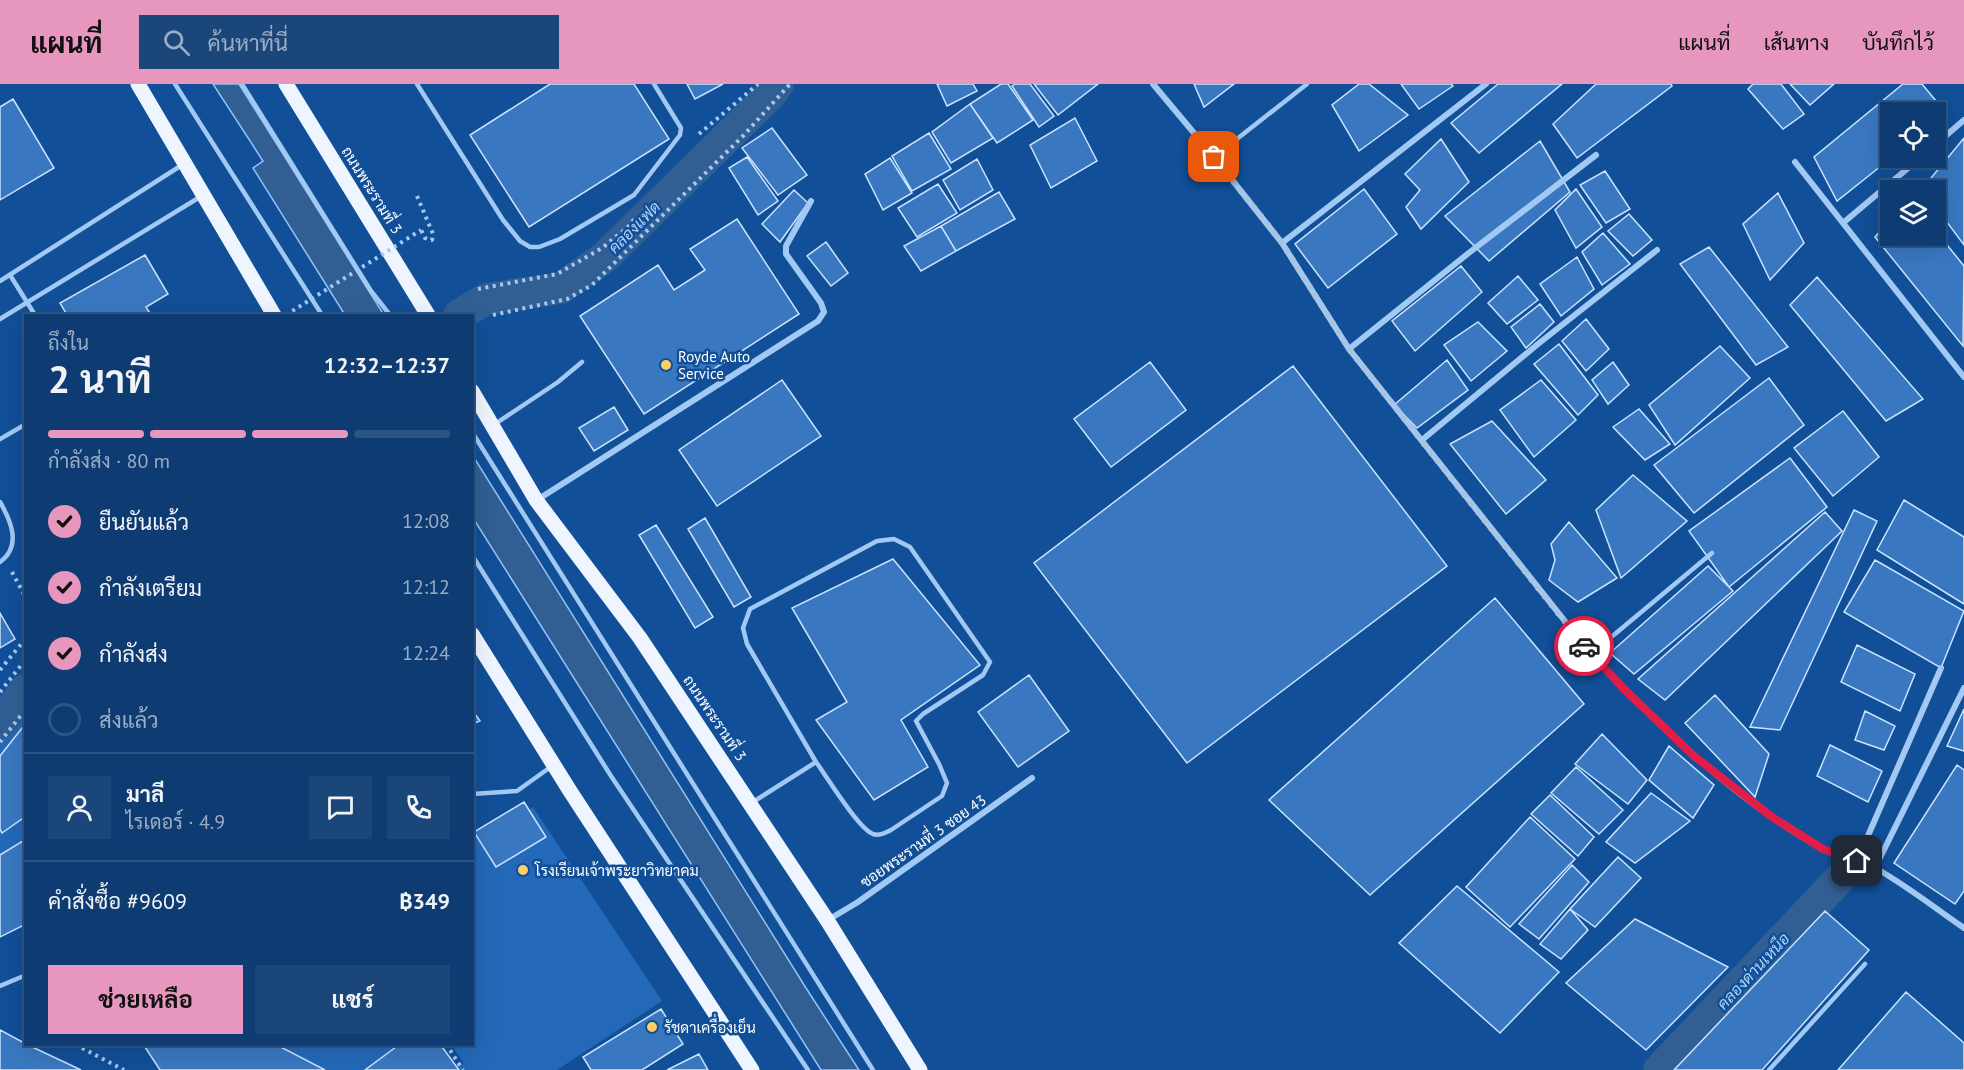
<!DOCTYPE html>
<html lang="th">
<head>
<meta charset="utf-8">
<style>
  body { margin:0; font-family:"PT Sans",Sarabun,sans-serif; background:#1b467a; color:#f1f3f6; height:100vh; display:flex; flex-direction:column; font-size:22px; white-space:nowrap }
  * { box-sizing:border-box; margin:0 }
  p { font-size:20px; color:#9aadc4 }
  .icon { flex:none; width:33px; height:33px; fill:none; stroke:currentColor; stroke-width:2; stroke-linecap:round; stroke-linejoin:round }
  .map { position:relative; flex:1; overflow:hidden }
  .side { position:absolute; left:24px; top:230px; width:450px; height:732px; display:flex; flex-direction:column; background:#0d3b72; border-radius:0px; box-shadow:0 6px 24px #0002,0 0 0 2px #2d5584 }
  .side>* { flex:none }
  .tools { position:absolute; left:1880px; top:18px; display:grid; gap:12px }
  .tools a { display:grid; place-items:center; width:66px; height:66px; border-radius:0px; background:#0d3b72; box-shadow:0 6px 24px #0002,0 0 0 2px #2d5584; font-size:30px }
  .pin { position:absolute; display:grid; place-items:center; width:51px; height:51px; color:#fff; margin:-26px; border-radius:12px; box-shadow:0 3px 9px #0006 }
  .courier { position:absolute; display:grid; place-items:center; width:60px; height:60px; margin:-30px; border:4px solid #e11d48; border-radius:50%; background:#fff; color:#222; box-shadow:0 2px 8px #0007 }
  .headline em { font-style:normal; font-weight:700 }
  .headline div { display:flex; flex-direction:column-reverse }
  .headline { display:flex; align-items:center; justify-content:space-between; height:102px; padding:0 24px }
  h1 { font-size:39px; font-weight:700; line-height:45px }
  .bar { display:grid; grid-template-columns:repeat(4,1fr); gap:9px 6px; align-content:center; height:72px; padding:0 24px }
  .bar i { height:8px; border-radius:4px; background:#2d5584 }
  .bar .active { background:#e797bd }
  .bar p { grid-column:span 4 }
  .line { display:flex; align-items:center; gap:15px; padding:0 24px; border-top:2px solid #2d5584 }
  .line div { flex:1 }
  .round { display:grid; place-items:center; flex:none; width:63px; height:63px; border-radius:0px; background:#1b467a }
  ol { padding:0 24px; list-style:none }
  li { display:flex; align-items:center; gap:18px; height:66px }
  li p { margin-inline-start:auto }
  li .icon { padding:6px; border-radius:50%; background:#e797bd; color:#111; stroke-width:4 }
  li:last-child { color:#9aadc4 }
  li i { width:33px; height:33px; border:3px solid #2d5584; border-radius:50% }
  .cta { display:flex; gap:12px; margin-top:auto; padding:12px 24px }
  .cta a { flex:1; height:69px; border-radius:0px; background:#e797bd; color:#111; font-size:24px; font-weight:700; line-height:69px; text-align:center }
  .cta a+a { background:#1b467a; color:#f1f3f6 }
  header { display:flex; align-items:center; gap:36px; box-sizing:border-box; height:84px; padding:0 30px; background:#e797bd; color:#111 }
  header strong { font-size:28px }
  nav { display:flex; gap:33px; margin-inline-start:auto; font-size:21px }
  .search { width:420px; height:54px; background:#1b467a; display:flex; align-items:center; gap:15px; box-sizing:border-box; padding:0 21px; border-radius:0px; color:#9aadc4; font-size:22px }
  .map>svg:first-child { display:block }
  .green { fill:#2369b8 }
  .water { fill:#315f94; stroke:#94c4f7; stroke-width:1.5 }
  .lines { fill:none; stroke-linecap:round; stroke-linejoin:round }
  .canal { stroke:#315f94; stroke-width:32 }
  .building { fill:#3978c1; stroke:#cae3fe; stroke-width:1.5 }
  .path { stroke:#a2c9f4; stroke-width:4; stroke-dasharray:3 4.5; stroke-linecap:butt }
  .service { stroke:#a2c9f4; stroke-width:4.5 }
  .minor { stroke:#a2c9f4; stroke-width:6 }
  .primary { stroke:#eff5ff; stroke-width:15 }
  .path-bridge { stroke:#a2c9f4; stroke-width:4; stroke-dasharray:3 4.5; stroke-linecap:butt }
  .done { stroke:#acc1db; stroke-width:6; stroke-dasharray:0 10.8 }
  .route { stroke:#e11d48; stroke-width:8 }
  .poi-dot { fill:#ffcf65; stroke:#114f98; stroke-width:2 }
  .labels { text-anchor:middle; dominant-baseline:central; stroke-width:5; stroke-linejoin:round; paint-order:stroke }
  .street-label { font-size:15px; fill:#fff; stroke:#114f98 }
  .poi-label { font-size:15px; fill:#fff; stroke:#114f98; text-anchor:start }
  .water-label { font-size:16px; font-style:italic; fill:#aed3fb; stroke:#114f98 }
</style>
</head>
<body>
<header>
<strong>แผนที่</strong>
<div class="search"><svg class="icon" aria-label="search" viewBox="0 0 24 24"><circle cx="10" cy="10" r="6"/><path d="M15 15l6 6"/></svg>ค้นหาที่นี่</div>
<nav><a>แผนที่</a><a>เส้นทาง</a><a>บันทึกไว้</a></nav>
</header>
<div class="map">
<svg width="1964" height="986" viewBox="0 0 1964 986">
  <rect width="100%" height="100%" fill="#114f98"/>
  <path class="green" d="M25,629V792L0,813V659Z
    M533,723L662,917L557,986H438L464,980L451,960H472L473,754H480Z
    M275,960H400L365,986H325Z"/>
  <path class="water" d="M213,0H239L384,231H345L253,84L263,77Z
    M473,372L806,904L859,986H821L473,434Z"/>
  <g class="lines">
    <path class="canal" d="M459,231L486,215L561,204L605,173L771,10L778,0
      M0,639L26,605
      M1659,986L1846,788"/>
  </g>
  <path class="building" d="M550,0H634L669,55L529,143L470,51Z
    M687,0H723L695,15Z
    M937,0H973L977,7L947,22Z
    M1001,0H1008L1033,36L997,59L970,20Z
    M1015,0H1030L1054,32L1039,43L1012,2Z
    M1034,0H1098L1058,31Z
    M1194,0H1234L1204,23Z
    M1359,0H1369L1408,31L1359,67L1332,21Z
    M1401,0H1451L1453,2L1419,25Z
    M1498,0H1562L1479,69L1451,39Z
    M1596,0H1671L1672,2L1577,74L1553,40Z
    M1753,0H1781L1804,30L1783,45L1748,5Z
    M1790,0H1834L1810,21Z
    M1903,0H1922L1946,29L1935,38V28H1890L1891,74L1837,117L1814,73Z
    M13,15L54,84L0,116V23Z
    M970,20L993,54L951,79L932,48Z
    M1075,34L1097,77L1051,104L1030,61Z
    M772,44L807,91L778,111L742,64Z
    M929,49L951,85L912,107L892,72Z
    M1964,54V161L1935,122V106H1923L1922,105Z
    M1441,55L1469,98L1421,145L1406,123L1420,106L1405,90Z
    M1540,57L1570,108L1489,177L1445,132Z
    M747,73L778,117L758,131L729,84Z
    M890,74L912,109L883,126L865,90Z
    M977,75L993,106L960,126L943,96Z
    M1605,87L1630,125L1606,139L1580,101Z
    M938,100L957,129L917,153L898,124Z
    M1364,105L1397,150L1328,204L1295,160Z
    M1576,105L1602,143L1576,164L1555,126Z
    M794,106L808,119L780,158L762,140Z
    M999,108L1015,135L956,167L941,142Z
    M1778,109L1804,159L1770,196L1743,140Z
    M1629,130L1652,156L1633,172L1608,147Z
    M737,135L799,230L644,330L580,232L658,181L674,206L705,186L690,165Z
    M1890,136V152H1935V146L1964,182L1963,262L1875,153Z
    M941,142L956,167L921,187L904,162Z
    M1603,149L1630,180L1602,201L1582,168Z
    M826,158L848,189L831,202L807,172Z
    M1709,163L1788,263L1756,281L1680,180Z
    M145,171L168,210L146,223L151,231H67L60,219Z
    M1577,173L1594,205L1561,232L1540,200Z
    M1461,182L1482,208L1415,267L1392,237Z
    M1518,192L1538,216L1507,240L1488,219Z
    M1817,193L1923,315L1886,337L1790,221Z
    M1540,220L1554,238L1526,264L1511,243Z
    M1586,235L1609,265L1586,287L1562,257Z
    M1478,238L1507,267L1471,297L1444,261Z
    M1559,260L1598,311L1578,331L1534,280Z
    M1720,262L1750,294L1675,361L1649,321Z
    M1447,276L1468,306L1417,344L1394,321Z
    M1150,278L1186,326L1111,383L1074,335Z
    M1613,278L1629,301L1608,320L1592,296Z
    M1293,282L1447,482L1187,679L1034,479Z
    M1769,294L1804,341L1694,429L1654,381Z
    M782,296L821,352L717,422L679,366Z
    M1541,296L1576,336L1534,373L1500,326Z
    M614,323L628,346L594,367L579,344Z
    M1639,325L1670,360L1645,376L1613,343Z
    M1843,327L1879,373L1833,412L1794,364Z
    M1492,337L1546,396L1506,430L1450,360Z
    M1790,374L1827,423L1729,503L1689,447Z
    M1633,391L1687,437L1621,494L1596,426Z
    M1904,416L1964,453V520L1877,466Z
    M1854,426L1877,437L1780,646L1750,643Z
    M1825,428L1842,447L1665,616L1638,595Z
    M705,434L751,513L734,523L688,445Z
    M1569,438L1617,494L1578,518L1549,496L1555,476L1551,460Z
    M656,441L713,533L695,544L639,451Z
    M893,475L980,581L901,636L928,683L874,716L816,636L847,618L792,524Z
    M1875,476L1964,527L1941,584L1844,528Z
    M1708,482L1733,507L1634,590L1610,569Z
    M1495,514L1584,620L1370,811L1269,716Z
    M0,529L15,555L0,564Z
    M1857,561L1915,590L1900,627L1841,598Z
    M1029,591L1069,647L1018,683L978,628Z
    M1715,611L1769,670L1755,713L1685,639Z
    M1964,625V667L1947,662Z
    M472,626L480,637L472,640Z
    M1865,627L1895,642L1884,666L1855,656Z
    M26,639V732L2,749L0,745V672Z
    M1602,650L1647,696L1628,720L1575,680Z
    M1830,661L1882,687L1868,718L1817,692Z
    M1669,662L1714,701L1693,734L1649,696Z
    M1957,681L1964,686V807L1955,820L1894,779Z
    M1576,683L1623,726L1599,750L1551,709Z
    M1651,709L1690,737L1635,779L1606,758Z
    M1550,711L1594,753L1578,772L1531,730Z
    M524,718L546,753L496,783L474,748Z
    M1530,733L1575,775L1510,843L1466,803Z
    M26,755V840L0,853V771Z
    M1618,773L1641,794L1595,843L1570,825Z
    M1572,781L1589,798L1539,855L1519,840Z
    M1457,802L1559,888L1500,949L1399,859Z
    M1570,825L1588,846L1561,875L1540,860Z
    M1825,827L1869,866L1762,986H1674Z
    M1635,835L1728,883L1646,966L1566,899Z
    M1906,908L1964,959V986H1838Z
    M661,925L683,960L642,986H591L583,973Z
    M0,946L26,960L81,986H0Z
    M143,960H275L325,986H160Z
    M400,960H440L459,986H365Z
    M699,970L708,986H667Z"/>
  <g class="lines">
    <path class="path" d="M699,50L758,0
      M417,112L433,150L432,156L425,154L421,146
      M478,205L557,190L602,164L628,143L636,133
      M493,231L567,215L592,201L744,51L790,0
      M12,488L26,514
      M0,586L26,554
      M0,608L26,575
      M0,658L26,625
      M446,960L463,986
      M82,964L124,986"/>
    <path class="service" d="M175,0L322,231
      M242,0L371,207L390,231
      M417,0L503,136L520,157L530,163H539L560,155L634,111L680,51L681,44L654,0
      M1214,73L1307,0
      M10,191L35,231
      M0,197L182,81
      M0,235L200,113
      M495,340L558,298L582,278
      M472,348L873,986
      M0,355L26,340
      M0,418C11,437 22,462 0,478
      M472,471L611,692L808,986
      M1591,570L1712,469
      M472,710L517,707L552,682
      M753,718L816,678C827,693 858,744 873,750C879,752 885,749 891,746L942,712L947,699L939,680L916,637L923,630L983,591L990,578L910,463L894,455L877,457L750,525L743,544L747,560L816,678
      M0,902L26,891
      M1769,986L1865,880"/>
    <path class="minor" d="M1153,0L1214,73L1282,159L1349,265L1591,570C1657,640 1736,717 1821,764C1838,774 1859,775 1877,785C1907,802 1935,824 1964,844
      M1935,61L1964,36
      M1795,78L1964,293
      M1843,139L1920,74
      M1282,159L1486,0
      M1349,265L1470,168L1596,71
      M1422,356L1538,260L1657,166
      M537,416L818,237L824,228L821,219L786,170V162L811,117
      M1857,777L1941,584
      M1875,784L1964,604
      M828,836L858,818L1032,694"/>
    <path class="primary" d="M138,0L274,231
      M286,0L428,231
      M472,307L536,416L640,554L827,836L920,986
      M472,550L570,707L752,986"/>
    <path class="path-bridge" d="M286,231L421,146"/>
  </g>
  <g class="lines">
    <path class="done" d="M1214,73L1282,159L1349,265L1584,562"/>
    <path class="route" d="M1584,562L1625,606L1694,672L1772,733L1823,765L1857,777"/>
  </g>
  <g class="poi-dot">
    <circle cx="666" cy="281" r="6"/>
    <circle cx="523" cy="786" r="6"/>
    <circle cx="652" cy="943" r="6"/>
  </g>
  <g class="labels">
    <g class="street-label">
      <text transform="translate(372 106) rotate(58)">ถนนพระรามที่ 3</text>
      <text transform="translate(715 634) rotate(56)">ถนนพระรามที่ 3</text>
      <text transform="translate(923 757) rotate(-35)">ซอยพระรามที่ 3 ซอย 43</text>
    </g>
    <g class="poi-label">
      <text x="678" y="272">Royde Auto<tspan x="678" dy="17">Service</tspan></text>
      <text x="535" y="786">โรงเรียนเจ้าพระยาวิทยาคม</text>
      <text x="664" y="943">รัชดาเครื่องเย็น</text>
    </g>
    <g class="water-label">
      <text transform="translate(634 143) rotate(-45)">คลองแฟด</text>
      <text transform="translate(1753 887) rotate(-47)">คลองด่านเหนือ</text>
    </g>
  </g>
</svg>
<div class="tools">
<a><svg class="icon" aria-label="locate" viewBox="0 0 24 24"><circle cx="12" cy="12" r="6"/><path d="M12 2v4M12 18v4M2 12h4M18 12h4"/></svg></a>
<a><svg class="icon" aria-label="layers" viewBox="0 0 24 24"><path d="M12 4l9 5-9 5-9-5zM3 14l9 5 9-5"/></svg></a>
</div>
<div class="pin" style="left:1214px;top:73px;background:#ea580c"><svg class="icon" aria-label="bag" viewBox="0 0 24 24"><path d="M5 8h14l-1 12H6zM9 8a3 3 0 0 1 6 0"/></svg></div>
<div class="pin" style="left:1857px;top:777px;background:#1f2937"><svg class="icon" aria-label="home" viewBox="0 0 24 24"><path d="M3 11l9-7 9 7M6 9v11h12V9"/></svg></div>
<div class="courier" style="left:1584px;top:562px"><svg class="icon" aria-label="car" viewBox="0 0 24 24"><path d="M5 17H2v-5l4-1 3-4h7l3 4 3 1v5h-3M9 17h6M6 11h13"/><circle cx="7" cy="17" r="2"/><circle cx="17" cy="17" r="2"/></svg></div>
<section class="side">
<div class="headline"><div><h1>2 นาที</h1><p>ถึงใน</p></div><em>12:32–12:37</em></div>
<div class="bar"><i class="active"></i><i class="active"></i><i class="active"></i><i></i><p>กำลังส่ง · 80 m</p></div>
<ol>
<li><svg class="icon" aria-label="check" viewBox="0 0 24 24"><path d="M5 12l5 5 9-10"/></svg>ยืนยันแล้ว<p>12:08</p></li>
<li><svg class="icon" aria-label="check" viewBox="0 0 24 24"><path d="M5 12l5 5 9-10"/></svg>กำลังเตรียม<p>12:12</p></li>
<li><svg class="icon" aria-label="check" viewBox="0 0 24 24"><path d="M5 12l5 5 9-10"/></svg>กำลังส่ง<p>12:24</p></li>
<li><i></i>ส่งแล้ว</li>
</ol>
<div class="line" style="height:108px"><a class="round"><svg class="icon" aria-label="person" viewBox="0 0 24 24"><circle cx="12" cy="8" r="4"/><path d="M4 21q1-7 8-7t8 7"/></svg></a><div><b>มาลี</b><p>ไรเดอร์ · 4.9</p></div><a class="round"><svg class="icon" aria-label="chat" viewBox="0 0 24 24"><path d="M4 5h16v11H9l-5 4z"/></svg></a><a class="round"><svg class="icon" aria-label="phone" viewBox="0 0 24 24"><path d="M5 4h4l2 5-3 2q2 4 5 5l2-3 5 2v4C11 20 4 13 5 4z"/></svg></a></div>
<div class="line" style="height:78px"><div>คำสั่งซื้อ #9609</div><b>฿349</b></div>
<div class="cta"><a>ช่วยเหลือ</a><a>แชร์</a></div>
</section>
</div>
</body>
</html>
